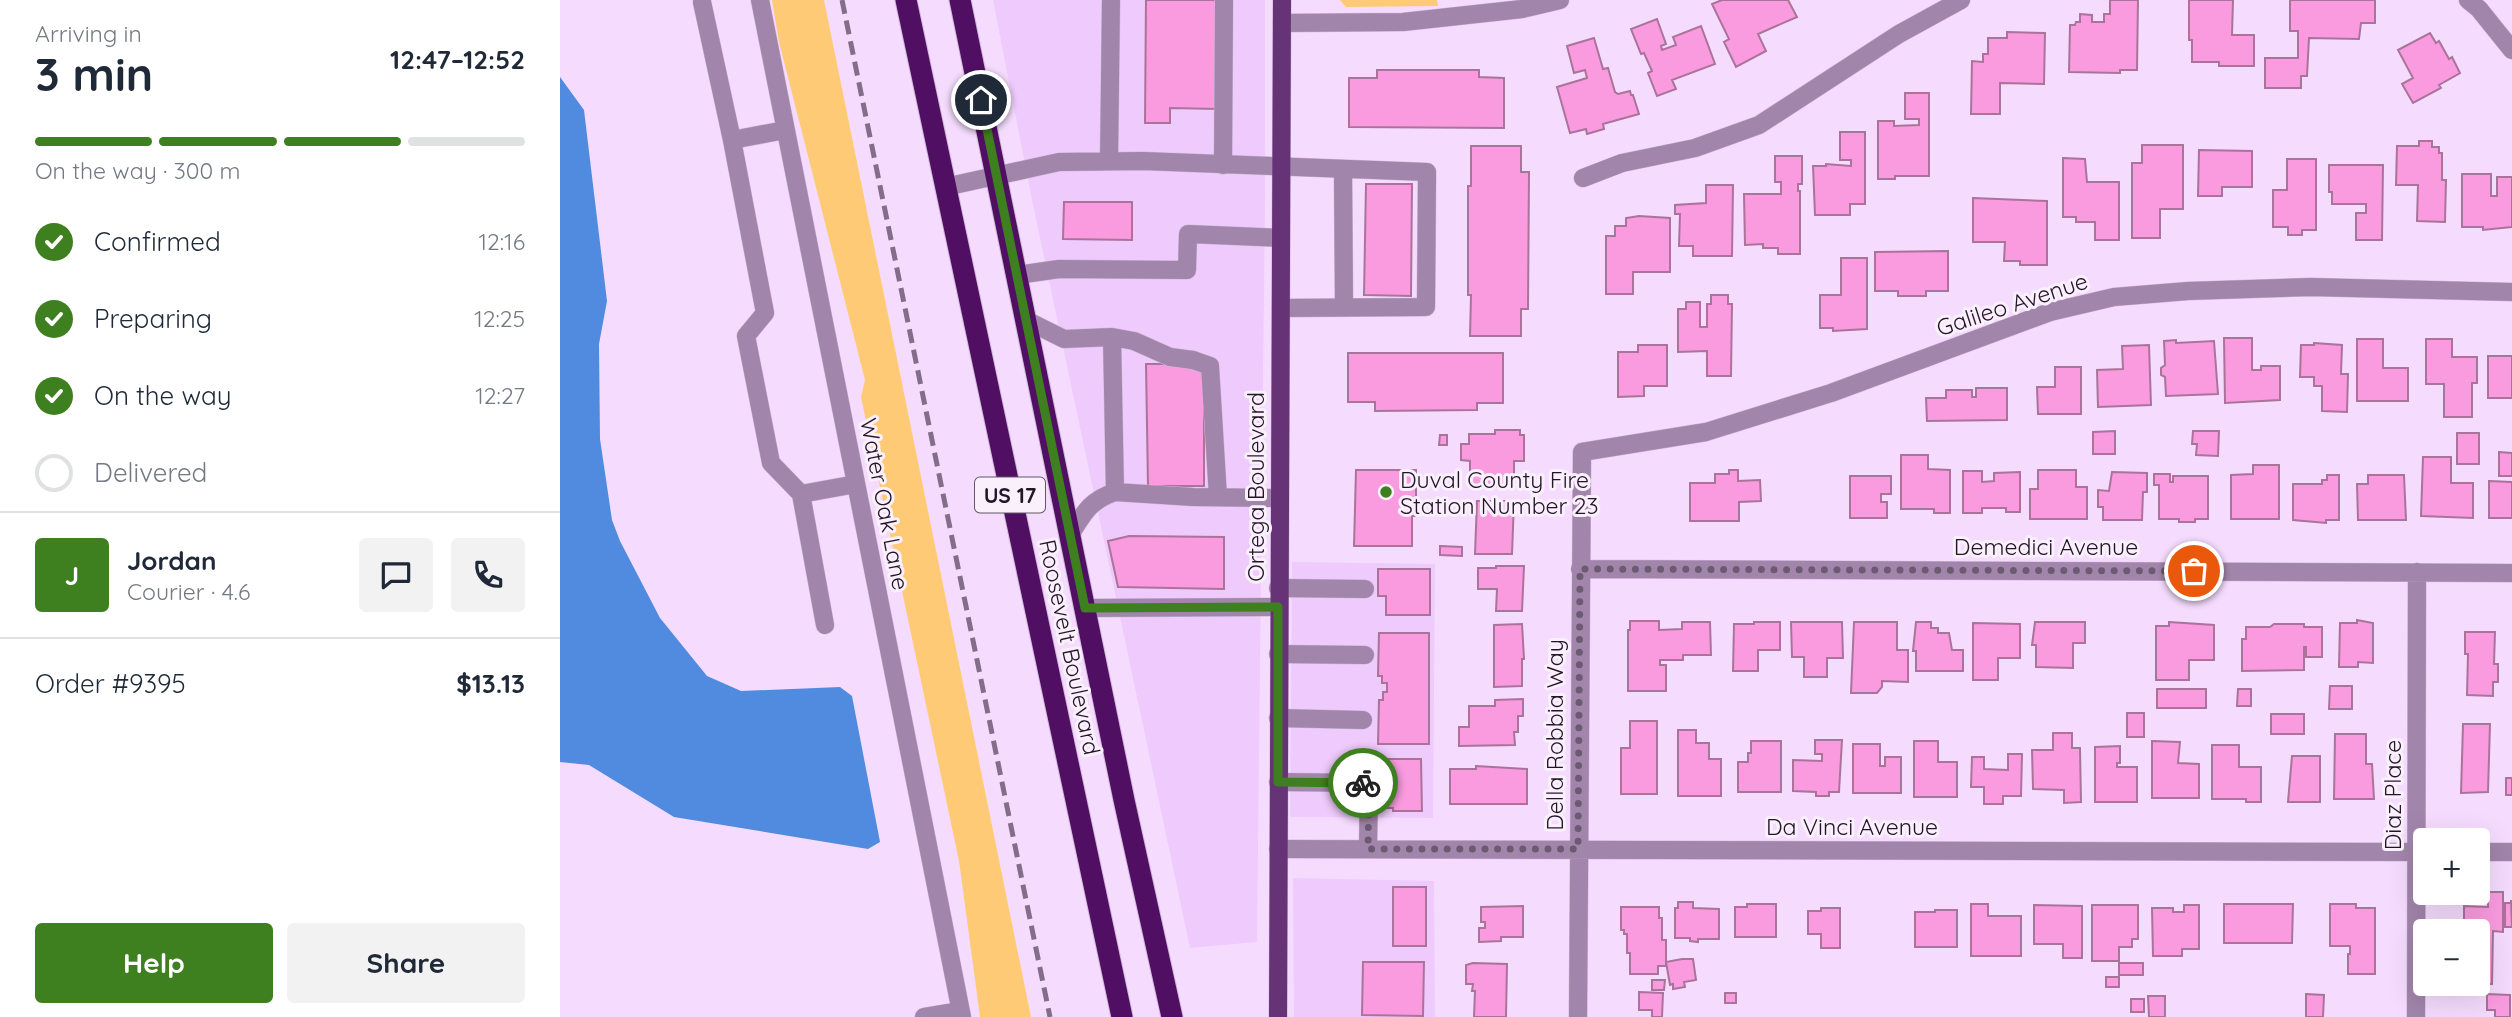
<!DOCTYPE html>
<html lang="en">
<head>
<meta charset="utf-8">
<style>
  body { margin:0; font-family:Quicksand,sans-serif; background:#f2f2f3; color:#1f2937; height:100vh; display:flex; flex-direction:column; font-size:26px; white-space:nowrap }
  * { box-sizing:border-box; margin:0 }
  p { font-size:23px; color:#747a83 }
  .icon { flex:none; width:38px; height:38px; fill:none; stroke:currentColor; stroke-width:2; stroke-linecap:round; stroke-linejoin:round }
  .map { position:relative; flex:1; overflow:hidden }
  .side { display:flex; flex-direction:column; background:#fff; width:560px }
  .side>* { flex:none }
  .tools { position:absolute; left:1853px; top:828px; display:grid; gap:14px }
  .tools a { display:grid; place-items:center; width:77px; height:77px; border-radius:7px; background:#fff; box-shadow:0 7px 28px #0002; font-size:35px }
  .pin { position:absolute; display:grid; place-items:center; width:60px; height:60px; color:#fff; margin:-30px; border:4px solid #fff; border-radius:50%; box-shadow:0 2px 7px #0007 }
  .courier { position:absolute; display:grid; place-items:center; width:70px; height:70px; margin:-35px; border:5px solid #3e7f1f; border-radius:50%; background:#fff; color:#222; box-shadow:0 2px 9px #0007 }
  .summary em { font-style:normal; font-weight:700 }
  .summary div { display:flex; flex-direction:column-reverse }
  .summary { display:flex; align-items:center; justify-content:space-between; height:119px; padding:0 35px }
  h1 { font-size:46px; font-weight:700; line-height:52px }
  .bar { display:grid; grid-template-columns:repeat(4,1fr); gap:10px 7px; align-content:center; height:84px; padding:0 35px }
  .bar i { height:9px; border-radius:5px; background:#e0e1e3 }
  .bar .active { background:#3e7f1f }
  .bar p { grid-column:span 4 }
  .line { display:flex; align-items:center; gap:18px; padding:0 35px; border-top:2px solid #e0e1e3 }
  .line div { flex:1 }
  .round { display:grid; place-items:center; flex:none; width:74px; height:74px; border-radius:7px; background:#f2f2f3 }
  ol { padding:0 35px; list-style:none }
  li { display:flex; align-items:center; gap:21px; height:77px }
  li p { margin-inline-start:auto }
  li .icon { padding:7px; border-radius:50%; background:#3e7f1f; color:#fff; stroke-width:4 }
  li:last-child { color:#747a83 }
  li i { width:38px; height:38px; border:4px solid #e0e1e3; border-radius:50% }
  .cta { display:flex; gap:14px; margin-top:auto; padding:14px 35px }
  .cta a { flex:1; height:80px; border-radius:7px; background:#3e7f1f; color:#fff; font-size:28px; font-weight:700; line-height:80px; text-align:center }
  .cta a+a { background:#f2f2f3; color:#1f2937 }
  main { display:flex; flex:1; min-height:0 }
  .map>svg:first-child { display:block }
  .built { fill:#efcafc }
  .green { fill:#ffca75 }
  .water { fill:#508bdf }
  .building { fill:#fa9be0; stroke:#aa739a; stroke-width:2 }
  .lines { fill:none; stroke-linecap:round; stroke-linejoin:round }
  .minor-casing { stroke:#cfb8d7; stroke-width:19 }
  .major-casing { stroke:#cfb8d7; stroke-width:19 }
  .highway-casing { stroke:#cfb8d7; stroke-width:23 }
  .minor { stroke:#a285ab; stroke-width:18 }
  .major { stroke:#663376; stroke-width:18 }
  .highway { stroke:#510f63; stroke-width:21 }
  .rail { stroke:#826e89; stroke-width:5; stroke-dasharray:14 7; stroke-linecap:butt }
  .done { stroke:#6c5a73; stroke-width:7; stroke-dasharray:0 12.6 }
  .route { stroke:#3e7f1f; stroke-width:9 }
  .poi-dot { fill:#3e7f1f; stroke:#f9f0fb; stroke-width:2.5 }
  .labels { text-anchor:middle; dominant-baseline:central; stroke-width:6; stroke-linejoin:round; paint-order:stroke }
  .shield { fill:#f9f0fb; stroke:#635667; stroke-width:2 }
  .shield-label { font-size:21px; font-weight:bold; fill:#231428 }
  .street-label { font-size:23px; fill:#231428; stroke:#f9f0fb }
  .poi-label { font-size:23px; fill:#231428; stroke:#f9f0fb; text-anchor:start }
</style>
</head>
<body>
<main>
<section class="side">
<div class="summary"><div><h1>3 min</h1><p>Arriving in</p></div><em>12:47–12:52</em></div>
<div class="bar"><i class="active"></i><i class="active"></i><i class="active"></i><i></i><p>On the way · 300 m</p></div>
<ol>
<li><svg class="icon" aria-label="check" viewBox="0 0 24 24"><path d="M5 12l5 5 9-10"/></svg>Confirmed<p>12:16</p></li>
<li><svg class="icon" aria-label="check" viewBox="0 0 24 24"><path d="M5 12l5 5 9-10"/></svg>Preparing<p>12:25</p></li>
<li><svg class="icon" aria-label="check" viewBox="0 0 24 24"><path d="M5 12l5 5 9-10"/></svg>On the way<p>12:27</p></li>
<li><i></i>Delivered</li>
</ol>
<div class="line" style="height:126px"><b class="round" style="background:#3e7f1f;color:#fff">J</b><div><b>Jordan</b><p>Courier · 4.6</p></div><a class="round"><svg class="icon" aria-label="chat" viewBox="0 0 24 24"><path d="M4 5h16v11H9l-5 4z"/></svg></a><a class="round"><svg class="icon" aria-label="phone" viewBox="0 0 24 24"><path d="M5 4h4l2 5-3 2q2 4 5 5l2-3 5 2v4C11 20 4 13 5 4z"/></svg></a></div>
<div class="line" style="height:91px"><div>Order #9395</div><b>$13.13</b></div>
<div class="cta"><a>Help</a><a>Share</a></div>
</section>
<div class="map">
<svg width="1952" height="1017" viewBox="0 0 1952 1017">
  <rect width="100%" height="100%" fill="#f5dcfe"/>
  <path class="built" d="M433,0H705V200L697,942L630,948L472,200Z
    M732,562L875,564L873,818L730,817Z
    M733,878L874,881L875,1017H734Z"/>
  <path class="green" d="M212,0H264L471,1017H420L399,861L301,397L305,380L219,42Z
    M780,0H877L878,6L786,7Z"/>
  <path class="water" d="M0,77L24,110L47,301L39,344L40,439L52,520L60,541L100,618L147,676L181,691L280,687L292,696L320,842L308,849L114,817L29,765L0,762Z"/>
  <path class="building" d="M586,0H659L658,109L610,108V123H585Z
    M1162,0H1228L1237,17L1198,34L1206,51L1176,67L1164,42L1169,39L1152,4Z
    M1550,0H1578L1577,70H1560V73L1509,72L1510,25H1515L1516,22H1520V14L1532,15V22H1544V14H1550Z
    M1629,0H1673L1672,35H1694V66H1659V62H1632V40H1629Z
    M1730,0H1815V23H1801L1799,39L1749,38L1747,76H1741V88H1705V58H1738V31H1730Z
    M1097,19L1106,44L1101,46L1102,50L1116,45L1113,37L1141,26L1155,64L1112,80L1116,89L1097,96L1088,73L1092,71L1084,53L1081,54L1071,29Z
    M1447,32L1485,33L1484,84L1440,83V114H1411L1412,61L1423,62V54H1428V38H1447Z
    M1870,33L1876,43L1879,41L1889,59L1892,57L1900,73L1879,85L1881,88L1853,103L1842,84L1853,78L1838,50Z
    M1034,38L1043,69L1048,68L1055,92L1058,94L1070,91L1071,95H1073L1079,114L1043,124L1044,129L1027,134L1026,129L1010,133L997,87L1027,78L1025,70L1014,73L1007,46Z
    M817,70H919V77L944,78V128L789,127V78H817Z
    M1345,93H1369V176H1335V179H1318V121H1334V126L1359,125V119H1345Z
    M1280,132H1305V204H1290V215H1255L1253,166H1266V164L1291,166V160H1280Z
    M1859,141H1872V147H1879V153H1882V180H1886L1885,222L1857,221L1858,185H1836L1837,146H1859Z
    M1582,145H1623V209H1600V238H1572V163H1582Z
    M911,146H961V172H969L968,309H961V336H910L911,295H908V186H911Z
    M1639,150L1692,151V187H1662V196H1638Z
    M1215,156H1242V184H1238V191H1240V254H1218V248H1203V244L1185,245L1184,194H1221V182H1215Z
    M1503,158L1525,159L1527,182H1559V240H1535V222H1516V217H1503Z
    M1727,159H1756V230H1742V235H1728V227H1713V190H1727Z
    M1769,165H1823L1822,240H1796V213H1806V204H1772V192H1769Z
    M1902,174H1931V196H1937V177H1952V227L1923,230V227H1902Z
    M806,184H852L851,296L804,295Z
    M1146,185H1173L1172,256H1133V246H1119L1120,214H1115V205L1146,203Z
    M1413,198L1487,201V265H1460V261H1444L1445,242H1413Z
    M504,202H572V240L503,239Z
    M1079,216L1110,218V272H1073V294H1046V236H1055V226H1066V218Z
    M1388,251V291H1366V296H1338V291H1315V252Z
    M1281,258H1307V329L1273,331V328H1260V295H1281Z
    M1151,295H1168V304H1172L1171,376H1147V351L1118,352V309H1126V302H1140V327H1147V304H1151Z
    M1664,338H1692V370H1701V366H1720V400L1665,403Z
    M1797,339H1823V368H1848V401H1797Z
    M1866,339H1892V357H1917V383H1912V417H1884V384H1866Z
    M1616,340V343L1654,341L1658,394L1606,396L1605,377L1601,375V368L1605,365L1604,341Z
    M1754,343L1782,345L1781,374H1788L1787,412L1762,411V386H1754V377H1740L1741,345H1754Z
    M1078,345H1107V386H1084V396L1058,397V352H1078Z
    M1589,345L1591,405L1538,407L1537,370L1563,369L1562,346Z
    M788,353H943V403H917V410L815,411V402H788Z
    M1928,356H1952V398H1928Z
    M586,364H644V486H588Z
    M1495,367H1521V414H1478L1477,387H1495Z
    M1416,388H1447V420L1367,421L1366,398H1386V390H1412V397H1416Z
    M935,430H960V435H964V461H954V487H910V461L901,460V444H909V434H935Z
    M1555,431V454H1533V432Z
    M1633,431H1659L1658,456L1636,455L1637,444H1632Z
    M1897,433H1919V464H1897Z
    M880,435H887V445H879Z
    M1939,452L1952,453V476H1939Z
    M1341,455H1368V469L1390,470V513H1374V509H1341Z
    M1863,457H1891V483H1913V518L1861,516Z
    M1693,465H1719V519H1671V475L1693,474Z
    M796,470H856V516H852V546H794Z
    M1169,470H1178V481L1200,480L1201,501L1179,502V521H1130V483H1155V474H1169Z
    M1478,470H1516V487H1527V519H1470V489H1478Z
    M1403,471H1422V482L1434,481V473L1460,472V512H1446V508H1422V513H1403Z
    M1552,472L1587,473V492H1583L1582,520H1543V507H1538V490L1549,491Z
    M1594,474H1610V482H1613V476H1648V519H1635V522H1619V519H1599V485H1594Z
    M1767,475H1779V520H1766V523L1733,520V484H1762V480H1767Z
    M1808,475H1844L1846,520H1798L1797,484H1808Z
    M1290,476H1331V494H1321V502H1327V518H1290Z
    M1929,481L1952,482V518H1929Z
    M917,501H954L952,554H915Z
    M569,536L664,537V589L558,587L548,541Z
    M880,546L902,547V556L880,555Z
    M936,566H964L962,611H936L937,589H918V568H936Z
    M818,569H870V615H826V596H818Z
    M1797,620L1813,623V663L1798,662V667H1779L1780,623H1797Z
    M1070,621H1099V630L1122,629V622H1150L1151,655H1123V660H1100V665H1106V691H1068V630H1070Z
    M1194,622H1220V650H1198V671H1173L1174,624H1194Z
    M1231,622H1282L1283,658H1267V677H1244V657H1232Z
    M1294,622H1337V650H1348V682L1322,681V687L1317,693H1291Z
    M1356,622H1371V628H1378V633H1389L1392,650H1403V671H1356V651H1353Z
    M1475,622H1525V643H1513V668L1476,667V645H1472Z
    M1609,622L1654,625V660H1629V680H1596V626H1609Z
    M1413,623L1460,624V658H1438V680H1413Z
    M962,624L964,659H962V686L934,687V625Z
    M1714,624H1744V627H1762V657H1746V647H1744V670L1682,671V639H1686V627H1710Z
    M1905,632H1935L1934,664H1938V682H1933V696L1907,695L1908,654H1905Z
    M819,633H869V744H818L819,700H823V692H827V683H822V676H818Z
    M1770,686H1792V709H1769Z
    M1597,689H1646V708H1597Z
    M1678,689H1691V706H1677Z
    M963,699V716H958V732H954L955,745L899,746V727H909V706H935V700Z
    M1567,713H1584V737H1567Z
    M1711,714H1744V734H1711Z
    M1070,721H1097V794H1061V748H1070Z
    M1903,724H1930L1928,792L1901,793Z
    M1118,730H1136V743H1149V759H1161V796H1118Z
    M1493,733H1512V748H1520L1521,802L1504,803V790L1473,789L1472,750H1493Z
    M1775,734H1806V764H1812L1814,799H1774Z
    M1255,740H1282L1279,792H1269V796H1256V792L1233,791V760L1262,761V754H1255Z
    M1191,741H1221V792H1178V762H1188V753H1191Z
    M1354,741H1378V762H1397V797H1354Z
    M1592,741L1620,742L1618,763L1639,764V798H1592Z
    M1293,744H1320V766H1325V757H1341V793H1293Z
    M1652,745H1679V767H1701V802H1686V799H1652Z
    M1560,746V763H1557V767H1577V802H1535V747Z
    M1448,754H1462L1461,796H1443V804H1424V787H1411L1412,757H1424V769L1448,770Z
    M1732,756H1760V802H1728Z
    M823,759H861L862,811H833V808H826Z
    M916,766L967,769V804H890V769H916Z
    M1946,778H1952V795H1946Z
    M833,887H866V946H833Z
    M1928,892H1943V932L1933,931L1932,984H1911H1918V931H1897V920H1904V906L1928,907Z
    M1951,900L1952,927H1945V903H1951Z
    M1118,902H1133V908L1159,909V939H1138V942L1130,941V938H1115V908H1118Z
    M1187,904H1216V937H1175V907H1187Z
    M1411,904H1428V916H1461V956H1411Z
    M1664,904H1733L1732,943H1664Z
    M1770,904H1796V908H1815V974H1788V954H1790V946H1770Z
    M1474,905L1522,906V958H1503V944H1474Z
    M1532,905H1578V939H1572V947H1559V961H1532Z
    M1624,905H1639V949H1622V956H1593L1592,908H1613V912H1624Z
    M963,906V937H941V941L919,942V928H925V922H921V907Z
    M1061,907H1099V918H1102V940H1106V966H1098V974H1070V953H1067V934H1064V930H1061Z
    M1261,908H1280V948H1261V934H1248V911H1261Z
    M1375,910H1397V947H1355V912H1375Z
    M1122,959H1133L1136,980L1124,982L1125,987L1113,989V984L1110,985L1106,962Z
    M803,962H864L863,1016L802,1015Z
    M913,963L947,964L946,1017H914L915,991H912L913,984H906V965Z
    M1559,963H1583V975H1559Z
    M1546,977H1559V987H1546Z
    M1092,980H1105L1104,990H1092Z
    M1079,992L1103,993L1102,1017H1092V1010H1079Z
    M1165,993H1176V1003H1165Z
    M1746,994L1764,995L1763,1017H1746Z
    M1927,994L1950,995V1017H1935V1010H1927Z
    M1588,996H1605V1017H1589Z
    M1571,999H1584V1012H1571Z"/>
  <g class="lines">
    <defs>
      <path id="minor" d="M200,0L402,1017
        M1908,0L1919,9L1952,50
        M142,2L172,140
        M722,23L843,22L962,9L1000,0
        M225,130L172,140L205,313L186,336L211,463L241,494L296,484
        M549,161L551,0
        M663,165L664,0
        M783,169L784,307
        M1023,178L1062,163L1135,148L1199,125L1339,34L1401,0
        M385,187L499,162L583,161L867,172L866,307L721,308
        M457,275L499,269L627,270L628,234L721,238
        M466,320L504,339L552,337L574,341L610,357L633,360L650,366L658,497
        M555,492L633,497L718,498
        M241,494L265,625
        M510,535C524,513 529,501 555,492L552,337
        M1020,569L1952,573
        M718,588L805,589
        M525,608L718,607
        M718,654L805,655
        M718,718L803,720
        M718,782L809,783L808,849
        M718,849L1866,852
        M1918,852H1952
        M364,1017L400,1011
        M1018,1017L1022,452L1146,432L1271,393L1490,312L1554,297L1628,291L1751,287L1952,292
        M1856,1017L1857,572"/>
      <path id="major" d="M718,1017L722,0"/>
      <path id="highway" d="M346,0L562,1017
        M400,0L564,800L612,1017"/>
    </defs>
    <use href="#minor" class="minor-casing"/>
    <use href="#major" class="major-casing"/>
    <use href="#highway" class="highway-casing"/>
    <use href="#minor" class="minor"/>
    <use href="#major" class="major"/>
    <use href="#highway" class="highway"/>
    <path class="rail" d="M282,0L490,1017"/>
  </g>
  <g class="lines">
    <path class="done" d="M803,783H809L808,849H1018L1020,569L1634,571"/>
    <path class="route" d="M421,100L525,608L718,607V782L803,783"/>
  </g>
  <circle class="poi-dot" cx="826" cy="492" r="7"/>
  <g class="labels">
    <rect class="shield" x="415" y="477.5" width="70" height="35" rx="5"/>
    <g class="shield-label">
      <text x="450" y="495">US 17</text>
    </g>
    <g class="street-label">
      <text transform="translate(1452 304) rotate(-18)">Galileo Avenue</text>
      <text transform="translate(695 487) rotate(-90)">Ortega Boulevard</text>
      <text transform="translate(325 504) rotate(79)">Water Oak Lane</text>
      <text x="1486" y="546">Demedici Avenue</text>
      <text transform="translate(510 647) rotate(78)">Roosevelt Boulevard</text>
      <text transform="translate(994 735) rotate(-90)">Della Robbia Way</text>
      <text transform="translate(1832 795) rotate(-90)">Diaz Place</text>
      <text x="1292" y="826">Da Vinci Avenue</text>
    </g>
    <g class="poi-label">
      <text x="840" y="479">Duval County Fire<tspan x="840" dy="26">Station Number 23</tspan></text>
    </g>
  </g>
</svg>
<div class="tools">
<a>+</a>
<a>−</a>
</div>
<div class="pin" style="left:1634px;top:571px;background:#ea580c"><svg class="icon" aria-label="bag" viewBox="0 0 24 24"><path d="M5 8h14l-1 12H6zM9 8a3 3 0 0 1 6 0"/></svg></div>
<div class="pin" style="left:421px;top:100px;background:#1f2937"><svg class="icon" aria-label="home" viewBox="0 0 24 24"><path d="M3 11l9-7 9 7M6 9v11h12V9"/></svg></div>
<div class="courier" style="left:803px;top:783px"><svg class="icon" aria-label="bike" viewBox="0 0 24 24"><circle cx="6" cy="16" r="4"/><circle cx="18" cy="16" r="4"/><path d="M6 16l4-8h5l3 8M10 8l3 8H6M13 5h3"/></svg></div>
</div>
</main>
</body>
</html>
